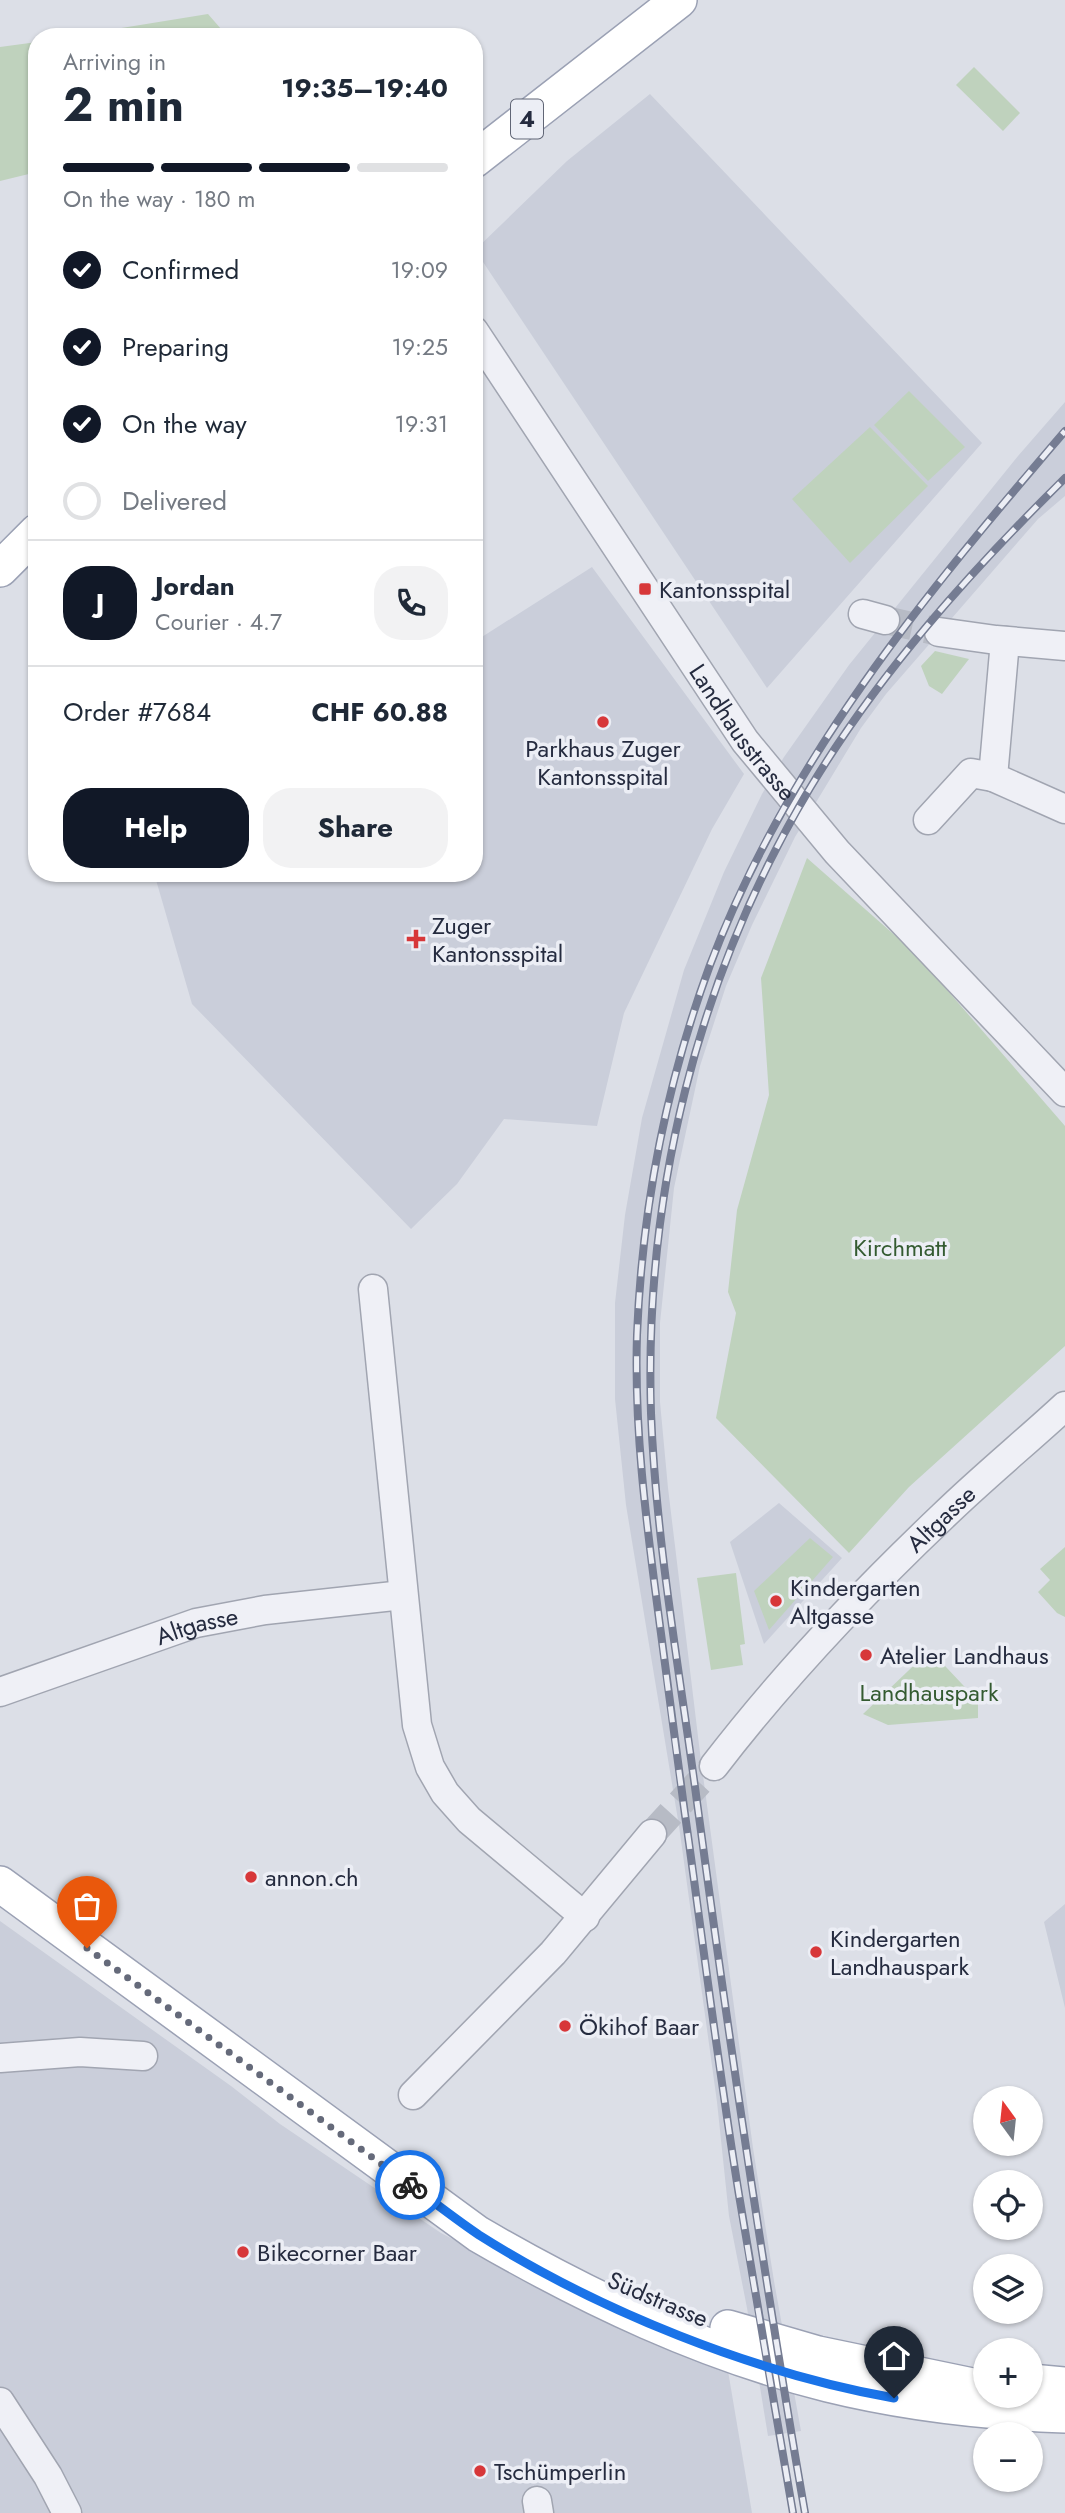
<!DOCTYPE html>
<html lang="en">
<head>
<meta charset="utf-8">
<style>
  body { margin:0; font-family:Jost,sans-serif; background:#f2f2f3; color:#1f2937; height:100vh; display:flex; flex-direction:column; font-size:26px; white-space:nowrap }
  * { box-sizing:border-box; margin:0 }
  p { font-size:23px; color:#747a83 }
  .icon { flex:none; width:38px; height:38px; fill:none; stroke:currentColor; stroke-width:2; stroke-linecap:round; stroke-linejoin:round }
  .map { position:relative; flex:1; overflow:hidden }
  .side { position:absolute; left:28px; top:28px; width:455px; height:854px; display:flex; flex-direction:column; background:#fff; border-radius:28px; box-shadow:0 2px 5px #0004 }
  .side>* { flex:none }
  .needle { width:46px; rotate:345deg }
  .fabs { position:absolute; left:973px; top:2086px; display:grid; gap:14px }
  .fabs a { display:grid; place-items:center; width:70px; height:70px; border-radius:50%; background:#fff; box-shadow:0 2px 5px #0004; font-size:35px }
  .pin { position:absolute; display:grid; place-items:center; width:60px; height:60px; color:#fff; margin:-72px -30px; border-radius:50% 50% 50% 0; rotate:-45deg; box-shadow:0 0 7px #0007 }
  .pin .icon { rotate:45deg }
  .courier { position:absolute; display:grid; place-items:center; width:70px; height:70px; margin:-35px; border:5px solid #1a73e8; border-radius:50%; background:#fff; color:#222; box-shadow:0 2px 9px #0007 }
  .headline em { font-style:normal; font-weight:700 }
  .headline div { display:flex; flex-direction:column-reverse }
  .headline { display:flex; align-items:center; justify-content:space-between; height:119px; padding:0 35px }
  h1 { font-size:46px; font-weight:700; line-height:52px }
  .bar { display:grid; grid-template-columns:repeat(4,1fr); gap:10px 7px; align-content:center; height:84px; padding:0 35px }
  .bar i { height:9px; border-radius:5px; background:#e0e1e3 }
  .bar .active { background:#111827 }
  .bar p { grid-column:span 4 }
  .line { display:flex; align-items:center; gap:18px; padding:0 35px; border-top:2px solid #e0e1e3 }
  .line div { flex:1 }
  .round { display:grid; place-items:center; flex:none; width:74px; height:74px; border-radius:28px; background:#f2f2f3 }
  ol { padding:0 35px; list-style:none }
  li { display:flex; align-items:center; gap:21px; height:77px }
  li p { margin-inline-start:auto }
  li .icon { padding:7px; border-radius:50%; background:#111827; color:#fff; stroke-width:4 }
  li:last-child { color:#747a83 }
  li i { width:38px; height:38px; border:4px solid #e0e1e3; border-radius:50% }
  .primary-button { display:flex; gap:14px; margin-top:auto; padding:14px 35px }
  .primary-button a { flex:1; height:80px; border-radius:28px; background:#111827; color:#fff; font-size:28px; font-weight:700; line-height:80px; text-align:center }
  .primary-button a+a { background:#f2f2f3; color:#1f2937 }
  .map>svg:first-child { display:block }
  .built { fill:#caceda }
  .green { fill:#bfd2bd }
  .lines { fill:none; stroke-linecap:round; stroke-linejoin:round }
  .minor-tunnel { stroke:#b7bbc5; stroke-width:28; stroke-dasharray:28 14; stroke-linecap:butt }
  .minor-casing { stroke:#a1a5b1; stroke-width:31 }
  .major-casing { stroke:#9ba1b4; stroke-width:38 }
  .minor { stroke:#eff0f6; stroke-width:28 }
  .major { stroke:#fff; stroke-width:35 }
  .rail-casing { stroke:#757c92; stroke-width:8 }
  .rail { stroke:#eceef5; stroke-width:5; stroke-dasharray:16; stroke-linecap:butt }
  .done { stroke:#656a7a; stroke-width:7; stroke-dasharray:0 12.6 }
  .route { stroke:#1a73e8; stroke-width:9 }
  .poi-dot { fill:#d73739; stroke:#eceef5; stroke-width:2.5 }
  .labels { text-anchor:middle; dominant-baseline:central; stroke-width:7; stroke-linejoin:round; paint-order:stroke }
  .shield { fill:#eceef5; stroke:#616676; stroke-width:2 }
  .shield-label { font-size:23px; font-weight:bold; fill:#252b3f }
  .poi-label { font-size:24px; fill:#252b3f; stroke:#eceef5; text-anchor:start }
  .street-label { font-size:24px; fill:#252b3f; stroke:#eceef5 }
  .park-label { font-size:24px; fill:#345b31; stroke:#eceef5 }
</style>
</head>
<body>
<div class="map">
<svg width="1065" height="2513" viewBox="0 0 1065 2513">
  <rect width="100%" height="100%" fill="#dcdfe7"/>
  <path class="built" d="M650,94L982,443L767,688L475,250L567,161Z
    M1065,402V496L1038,519L886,694L861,728L795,837L752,925L726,986L700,1066L674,1188L660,1323V1402L668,1488L700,1753L753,2148L774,2281L801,2431L768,2436L747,2308L729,2216L717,2102L679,1826L626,1505L615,1399V1303L625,1215L642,1118L684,970L724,872L762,794L784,757L849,665L1018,456Z
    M592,567L744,774L712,829L624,1013L597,1126L504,1119L457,1184L411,1229L192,1004L154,873H474V642Z
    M779,1503L842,1558L764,1644L730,1542Z
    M1065,1904V2008L1044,1922Z
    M0,1921L231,2086L280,2124L441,2233L585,2308L726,2359L752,2513H0Z"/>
  <path class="green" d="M208,14L228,37H66Z
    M37,42V172L0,181V47Z
    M974,67L1020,113L1003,131L956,85Z
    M909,391L965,447L928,481L874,425Z
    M870,427L928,486L850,563L792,499Z
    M935,651L969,659L942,694L929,686L921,666Z
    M807,858L915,953L1065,1126V1346L909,1487L849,1553L716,1418L736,1313L728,1292L737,1210L769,1095L761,978Z
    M810,1538L833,1557L769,1630L754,1591Z
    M1065,1547V1617L1057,1613L1038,1592L1050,1580L1040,1569Z
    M736,1573L745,1644L740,1645L743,1665L711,1670L697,1578Z
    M930,1650L978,1701V1718L888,1725L863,1714Z"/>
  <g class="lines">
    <path class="minor-tunnel" d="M885,620L939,632
      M652,1834L714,1766"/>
    <defs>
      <g id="minor">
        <path id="s1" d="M474,331L745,741L837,852L1065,1092"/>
        <path d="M863,614L885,620"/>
        <path d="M939,632L996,640L1065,646"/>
        <path d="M1005,641L993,777L1065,809"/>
        <path d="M928,820L971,773L993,777"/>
        <path d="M373,1289L417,1725L430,1767L445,1793L469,1820L585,1917"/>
        <path id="s2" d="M0,1692L196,1623L265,1610L403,1595"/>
        <path id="s3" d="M714,1766C783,1676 861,1594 943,1516C982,1478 1025,1443 1065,1406"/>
        <path d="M0,2058L80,2052L143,2056"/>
        <path d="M413,2095L553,1953L652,1834"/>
        <path d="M0,2402L48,2476L67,2513"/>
        <path d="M537,2501L539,2513"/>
      </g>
      <path id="major" d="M474,160L679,0
        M0,569L37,532
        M0,1884L478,2234C588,2298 704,2353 828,2384C905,2403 986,2412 1065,2415
        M728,2328L818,2354L977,2387
        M1031,2382L1065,2385"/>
    </defs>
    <use href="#minor" class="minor-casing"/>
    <use href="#major" class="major-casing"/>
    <use href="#minor" class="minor"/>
    <use href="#major" class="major"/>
    <defs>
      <path id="rail" d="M793,2513C775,2407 756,2301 739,2195C720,2078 705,1960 689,1843C678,1766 668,1689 658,1611C646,1520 634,1427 637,1335C642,1208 666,1084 710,965C786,763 925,594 1065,431
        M805,2513C764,2277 729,2040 697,1802C680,1673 656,1543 651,1413C644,1194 697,977 810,788C879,673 970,572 1065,478"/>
    </defs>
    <use href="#rail" class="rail-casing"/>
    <use href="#rail" class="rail"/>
  </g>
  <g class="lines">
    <path class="done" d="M87,1948L410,2185"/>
    <path class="route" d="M410,2185C433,2201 455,2219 479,2235C599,2311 754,2373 894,2398"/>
  </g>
  <g class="poi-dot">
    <rect x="638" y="582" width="14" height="14" rx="3.5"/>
    <circle cx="603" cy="722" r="7"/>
    <path d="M412.5 928.5h7v7h7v7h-7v7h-7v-7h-7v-7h7z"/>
    <circle cx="776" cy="1601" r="7"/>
    <circle cx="866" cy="1655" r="7"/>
    <circle cx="251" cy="1877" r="7"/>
    <circle cx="816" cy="1952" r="7"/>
    <circle cx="565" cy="2026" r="7"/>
    <circle cx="243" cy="2252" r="7"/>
    <circle cx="480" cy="2471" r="7"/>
  </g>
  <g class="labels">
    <rect class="shield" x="511" y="99.5" width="32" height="39" rx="5"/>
    <g class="shield-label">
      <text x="527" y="119">4</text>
    </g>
    <g class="poi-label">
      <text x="659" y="589">Kantonsspital</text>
      <text x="603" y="748" text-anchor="middle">Parkhaus Zuger<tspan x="603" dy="28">Kantonsspital</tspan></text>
      <text x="432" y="925">Zuger<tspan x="432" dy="28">Kantonsspital</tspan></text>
      <text x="790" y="1587">Kindergarten<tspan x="790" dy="28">Altgasse</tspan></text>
      <text x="880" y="1655">Atelier Landhaus</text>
      <text x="265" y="1877">annon.ch</text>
      <text x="830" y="1938">Kindergarten<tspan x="830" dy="28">Landhauspark</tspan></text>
      <text x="579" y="2026">Ökihof Baar</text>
      <text x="257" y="2252">Bikecorner Baar</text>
      <text x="494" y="2471">Tschümperlin</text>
    </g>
    <g class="street-label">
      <text stroke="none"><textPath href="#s1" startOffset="483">Landhausstrasse</textPath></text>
      <text stroke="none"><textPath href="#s3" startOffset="336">Altgasse</textPath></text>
      <text stroke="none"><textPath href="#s2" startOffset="208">Altgasse</textPath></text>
      <text transform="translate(658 2299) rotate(23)">Südstrasse</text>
    </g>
    <g class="park-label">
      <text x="900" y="1247">Kirchmatt</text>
      <text x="929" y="1692">Landhauspark</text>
    </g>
  </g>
</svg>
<div class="fabs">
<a><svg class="needle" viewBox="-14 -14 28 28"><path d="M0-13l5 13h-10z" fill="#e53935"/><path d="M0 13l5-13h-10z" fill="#747a83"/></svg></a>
<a><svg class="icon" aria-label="locate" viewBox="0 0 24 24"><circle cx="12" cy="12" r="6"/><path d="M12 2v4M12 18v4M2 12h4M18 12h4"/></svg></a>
<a><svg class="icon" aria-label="layers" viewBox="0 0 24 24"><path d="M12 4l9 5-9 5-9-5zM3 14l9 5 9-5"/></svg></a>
<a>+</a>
<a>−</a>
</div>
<div class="pin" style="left:87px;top:1948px;background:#ea580c"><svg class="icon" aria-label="bag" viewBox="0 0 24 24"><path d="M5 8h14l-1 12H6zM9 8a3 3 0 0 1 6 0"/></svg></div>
<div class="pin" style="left:894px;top:2398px;background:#1f2937"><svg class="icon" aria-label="home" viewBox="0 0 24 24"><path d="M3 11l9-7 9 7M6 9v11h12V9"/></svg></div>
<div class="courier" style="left:410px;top:2185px"><svg class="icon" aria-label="bike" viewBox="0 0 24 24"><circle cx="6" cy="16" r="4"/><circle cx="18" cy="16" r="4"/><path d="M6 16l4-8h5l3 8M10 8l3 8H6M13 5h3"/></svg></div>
<section class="side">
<div class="headline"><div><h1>2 min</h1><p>Arriving in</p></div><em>19:35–19:40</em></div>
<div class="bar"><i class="active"></i><i class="active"></i><i class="active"></i><i></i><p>On the way · 180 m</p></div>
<ol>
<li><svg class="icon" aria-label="check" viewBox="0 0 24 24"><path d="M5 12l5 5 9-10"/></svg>Confirmed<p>19:09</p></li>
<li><svg class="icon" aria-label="check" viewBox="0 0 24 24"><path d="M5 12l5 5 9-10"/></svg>Preparing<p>19:25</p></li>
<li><svg class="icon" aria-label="check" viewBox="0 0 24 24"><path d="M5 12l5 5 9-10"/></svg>On the way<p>19:31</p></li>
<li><i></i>Delivered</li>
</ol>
<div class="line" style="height:126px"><b class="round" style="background:#111827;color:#fff">J</b><div><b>Jordan</b><p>Courier · 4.7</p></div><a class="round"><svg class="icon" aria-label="phone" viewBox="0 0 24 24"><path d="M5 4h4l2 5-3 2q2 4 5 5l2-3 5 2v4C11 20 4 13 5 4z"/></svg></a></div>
<div class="line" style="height:91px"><div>Order #7684</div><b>CHF 60.88</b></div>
<div class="primary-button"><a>Help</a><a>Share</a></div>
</section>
</div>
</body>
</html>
